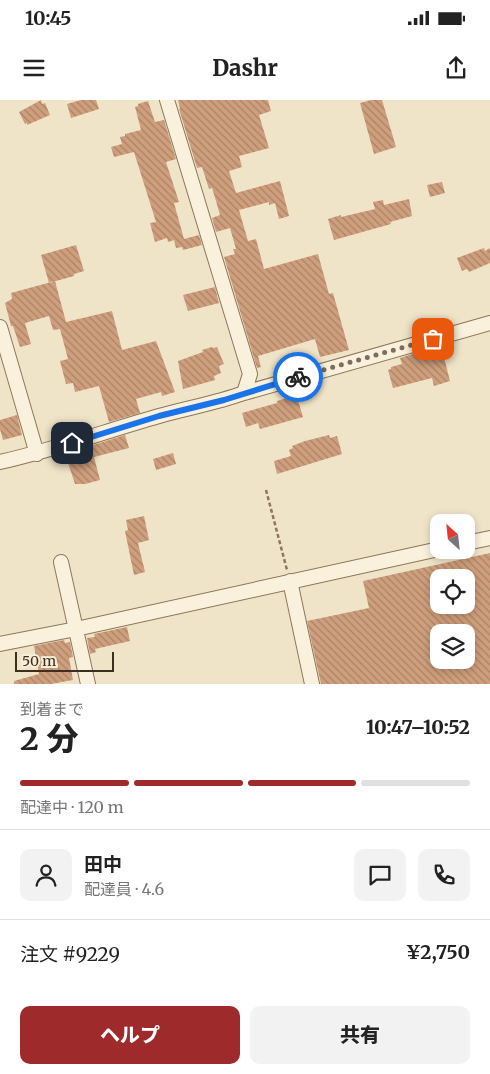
<!DOCTYPE html>
<html lang="ja">
<head>
<meta charset="utf-8">
<style>
  body { margin:0; font-family:Merriweather,"Noto Sans JP",serif; background:#f2f2f2; color:#222; height:100vh; display:flex; flex-direction:column; font-size:19px; white-space:nowrap }
  * { box-sizing:border-box; margin:0 }
  p { font-size:16px; color:#767676 }
  .icon { flex:none; width:28px; height:28px; fill:none; stroke:currentColor; stroke-width:2; stroke-linecap:round; stroke-linejoin:round }
  .map { position:relative; height:584px; overflow:hidden }
  .sheet { display:flex; flex-direction:column; background:#fff; flex:1 }
  .sheet>* { flex:none }
  .needle { width:32px; rotate:333deg }
  .fabs { position:absolute; left:430px; top:414px; display:grid; gap:10px }
  .fabs a { display:grid; place-items:center; width:45px; height:45px; border-radius:10px; background:#fff; box-shadow:0 2px 8px #0003; font-size:25px }
  .scale { position:absolute; left:15px; bottom:12px; width:99px; box-sizing:border-box; padding-left:5px; border:2px solid #3d2e20; border-top:0; font-size:14px; line-height:18px; white-space:nowrap; color:#3d2e20; -webkit-text-stroke:4px #f7eed8; paint-order:stroke }
  .pin { position:absolute; display:grid; place-items:center; width:42px; height:42px; color:#fff; margin:-21px; border-radius:10px; box-shadow:0 2px 8px #0006 }
  .courier { position:absolute; display:grid; place-items:center; width:50px; height:50px; margin:-25px; border:4px solid #1a73e8; border-radius:50%; background:#fff; color:#222; box-shadow:0 1px 6px #0007 }
  .head em { font-style:normal; font-weight:800 }
  .head div { display:flex; flex-direction:column-reverse }
  .head { display:flex; align-items:center; justify-content:space-between; height:85px; padding:0 20px }
  h1 { font-size:32px; font-weight:800; line-height:38px }
  .bar { display:grid; grid-template-columns:repeat(4,1fr); gap:8px 5px; align-content:center; height:60px; padding:0 20px }
  .bar i { height:6px; border-radius:4px; background:#e0e0e0 }
  .bar .on { background:#9e2a2b }
  .bar p { grid-column:span 4 }
  .line { display:flex; align-items:center; gap:12px; padding:0 20px; border-top:1px solid #e0e0e0 }
  .line div { flex:1 }
  .round { display:grid; place-items:center; flex:none; width:52px; height:52px; border-radius:10px; background:#f2f2f2 }
  .cta { display:flex; gap:10px; margin-top:auto; padding:10px 20px }
  .cta a { flex:1; height:58px; border-radius:10px; background:#9e2a2b; color:#fff; font-size:20px; font-weight:800; line-height:58px; text-align:center }
  .cta a+a { background:#f2f2f2; color:#222 }
  .status { display:flex; justify-content:space-between; align-items:center; height:35px; padding:0 25px; background:#fff; direction:ltr }
  .status svg { height:14px; fill:currentColor }
  header { display:flex; justify-content:space-between; align-items:center; height:65px; padding:0 20px; background:#fff; font-size:22px; font-weight:800 }
  .map>svg:first-child { display:block }
  .building { fill:url(#building-back-hatch); fill-rule:evenodd }
  .lines { fill:none; stroke-linecap:round; stroke-linejoin:round }
  .minor-casing { stroke:#8d765c; stroke-width:16 }
  .path { stroke:#8d765c; stroke-width:2.5; stroke-dasharray:4 2.5; stroke-linecap:butt }
  .minor { stroke:#faf1dc; stroke-width:14 }
  .done { stroke:#7c6e5b; stroke-width:5; stroke-dasharray:0 9 }
  .route { stroke:#1a73e8; stroke-width:6 }
</style>
</head>
<body>
<div class="status"><b>10:45</b><svg viewBox="0 0 49 12"><path d="M0 12V9h3v3zM5 12V6h3v6zM10 12V3h3v9zM15 12V0h3v12zM26 1h20v11H26zM47 4h2v5h-2z"/></svg></div>
<header><svg class="icon" aria-label="menu" viewBox="0 0 24 24"><path d="M4 6h16M4 12h16M4 18h16"/></svg>Dashr<svg class="icon" aria-label="share" viewBox="0 0 24 24"><path d="M12 15V3M7 8l5-5 5 5M5 13v7h14v-7"/></svg></header>
<div class="map">
<svg width="490" height="584" viewBox="0 0 490 584">
  <defs>
    <pattern id="building-back-hatch" width="6" height="6" patternUnits="userSpaceOnUse" patternTransform="scale(1.25)"><rect width="6" height="6" fill="#cf9f7d"/><path d="M-1 5l2 2M0 0l6 6M5-1l2 2" fill="none" stroke="#a98266"/></pattern>
  </defs>
  <rect width="100%" height="100%" fill="#f0e4c8"/>
  <path class="building" d="M41,0L42,4L45,3L50,15L27,25V23L25,24L19,12Z
    M81,0H96L99,9L71,18L67,4Z
    M178,0H268L271,11L259,15L269,48L239,56L242,67L229,71L236,93L280,81L289,116L279,119L275,103L269,105V102L239,110L248,141L256,139L264,169L318,154L329,194L333,193L349,250L320,257L315,239L258,256L261,267L257,268L224,157L235,154L233,149H236L230,128L216,132L212,118L220,115L216,101L212,88L209,89L202,67L197,68L179,9H180Z
    M371,0H382L396,47L374,54L360,3Z
    M148,1L155,22L164,20L176,59L166,62L179,102L174,103L184,139L199,135L202,145L183,150L182,147L176,148L174,140L168,142L167,138L155,142L150,123L156,122L134,52L114,57L111,47L122,44L120,37L125,36V34L141,30L135,7L138,6V4Z
    M442,82L445,93L430,97L427,85Z
    M409,99L412,116L390,122L391,124L334,140L328,119L341,115V117L375,109L373,102L383,100L384,105Z
    M76,145L84,171L74,174V176L49,183L41,155Z
    M484,148L485,151L490,148V163L469,172L467,169L462,171L457,158Z
    M55,181L66,222L112,211L122,250L156,241L175,292L162,296L161,292L136,299L140,313L109,322L99,286L75,292L73,283L66,284L60,261L68,259L60,229L53,230L49,216L25,223L31,244L20,247L13,226H11L5,203L12,199L11,193Z
    M215,187L219,203L188,211L183,195Z
    M212,247L213,248L217,247L224,264L219,266L221,273L214,276L215,280L183,289L178,261L203,252L202,250Z
    M422,251L424,258L443,253L450,281L434,286L432,278L393,288L388,270L391,269V267L402,264L400,258Z
    M293,296V298L297,297L303,317L260,329L258,323L246,327L242,313L277,303V301Z
    M17,315L22,335L3,340L0,329V320Z
    M125,335L129,348L94,357L100,380L85,384H75L65,354Z
    M329,335L330,338L337,336L342,354L277,374L274,361L291,356L289,350L293,348L292,346L305,341Z
    M173,353L176,364L156,370L153,359Z
    M144,416L149,440L138,443L145,472L134,475L125,431L128,430L126,420Z
    M490,453V584H321L307,521L369,508L363,481ZM439,478H466V505H439ZM439,532H466V560H439Z
    M127,527L130,541L95,549L96,552L90,554L87,538L95,537L94,534Z
    M64,540L65,543L70,542L73,557L69,558L73,580L51,584H14V581L39,574L34,546Z"/>
  <g class="lines">
    <defs>
      <path id="minor" d="M167,0L250,274L244,293
        M0,227L37,354
        M0,362C54,350 106,331 159,316C187,308 216,303 244,293L490,223
        M466,443L490,438
        M61,462L88,584
        M290,481L312,584
        M0,544L76,529L439,449"/>
    </defs>
    <use href="#minor" class="minor-casing"/>
    <path class="path" d="M266,390L287,470"/>
    <use href="#minor" class="minor"/>
  </g>
  <g class="lines">
    <path class="done" d="M298,277L433,239"/>
    <path class="route" d="M72,343L159,316L224,300L298,277"/>
  </g>
</svg>
<div class="fabs">
<a><svg class="needle" viewBox="-14 -14 28 28"><path d="M0-13l5 13h-10z" fill="#e53935"/><path d="M0 13l5-13h-10z" fill="#767676"/></svg></a>
<a><svg class="icon" aria-label="locate" viewBox="0 0 24 24"><circle cx="12" cy="12" r="6"/><path d="M12 2v4M12 18v4M2 12h4M18 12h4"/></svg></a>
<a><svg class="icon" aria-label="layers" viewBox="0 0 24 24"><path d="M12 4l9 5-9 5-9-5zM3 14l9 5 9-5"/></svg></a>
</div>
<div class="scale">50 m</div>
<div class="pin" style="left:433px;top:239px;background:#ea580c"><svg class="icon" aria-label="bag" viewBox="0 0 24 24"><path d="M5 8h14l-1 12H6zM9 8a3 3 0 0 1 6 0"/></svg></div>
<div class="pin" style="left:72px;top:343px;background:#1f2937"><svg class="icon" aria-label="home" viewBox="0 0 24 24"><path d="M3 11l9-7 9 7M6 9v11h12V9"/></svg></div>
<div class="courier" style="left:298px;top:277px"><svg class="icon" aria-label="bike" viewBox="0 0 24 24"><circle cx="6" cy="16" r="4"/><circle cx="18" cy="16" r="4"/><path d="M6 16l4-8h5l3 8M10 8l3 8H6M13 5h3"/></svg></div>
</div>
<section class="sheet">
<div class="head"><div><h1>2 分</h1><p>到着まで</p></div><em>10:47–10:52</em></div>
<div class="bar"><i class="on"></i><i class="on"></i><i class="on"></i><i></i><p>配達中 · 120 m</p></div>
<div class="line" style="height:90px"><a class="round"><svg class="icon" aria-label="person" viewBox="0 0 24 24"><circle cx="12" cy="8" r="4"/><path d="M4 21q1-7 8-7t8 7"/></svg></a><div><b>田中</b><p>配達員 · 4.6</p></div><a class="round"><svg class="icon" aria-label="chat" viewBox="0 0 24 24"><path d="M4 5h16v11H9l-5 4z"/></svg></a><a class="round"><svg class="icon" aria-label="phone" viewBox="0 0 24 24"><path d="M5 4h4l2 5-3 2q2 4 5 5l2-3 5 2v4C11 20 4 13 5 4z"/></svg></a></div>
<div class="line" style="height:65px"><div>注文 #9229</div><b>¥2,750</b></div>
<div class="cta"><a>ヘルプ</a><a>共有</a></div>
</section>
</body>
</html>
